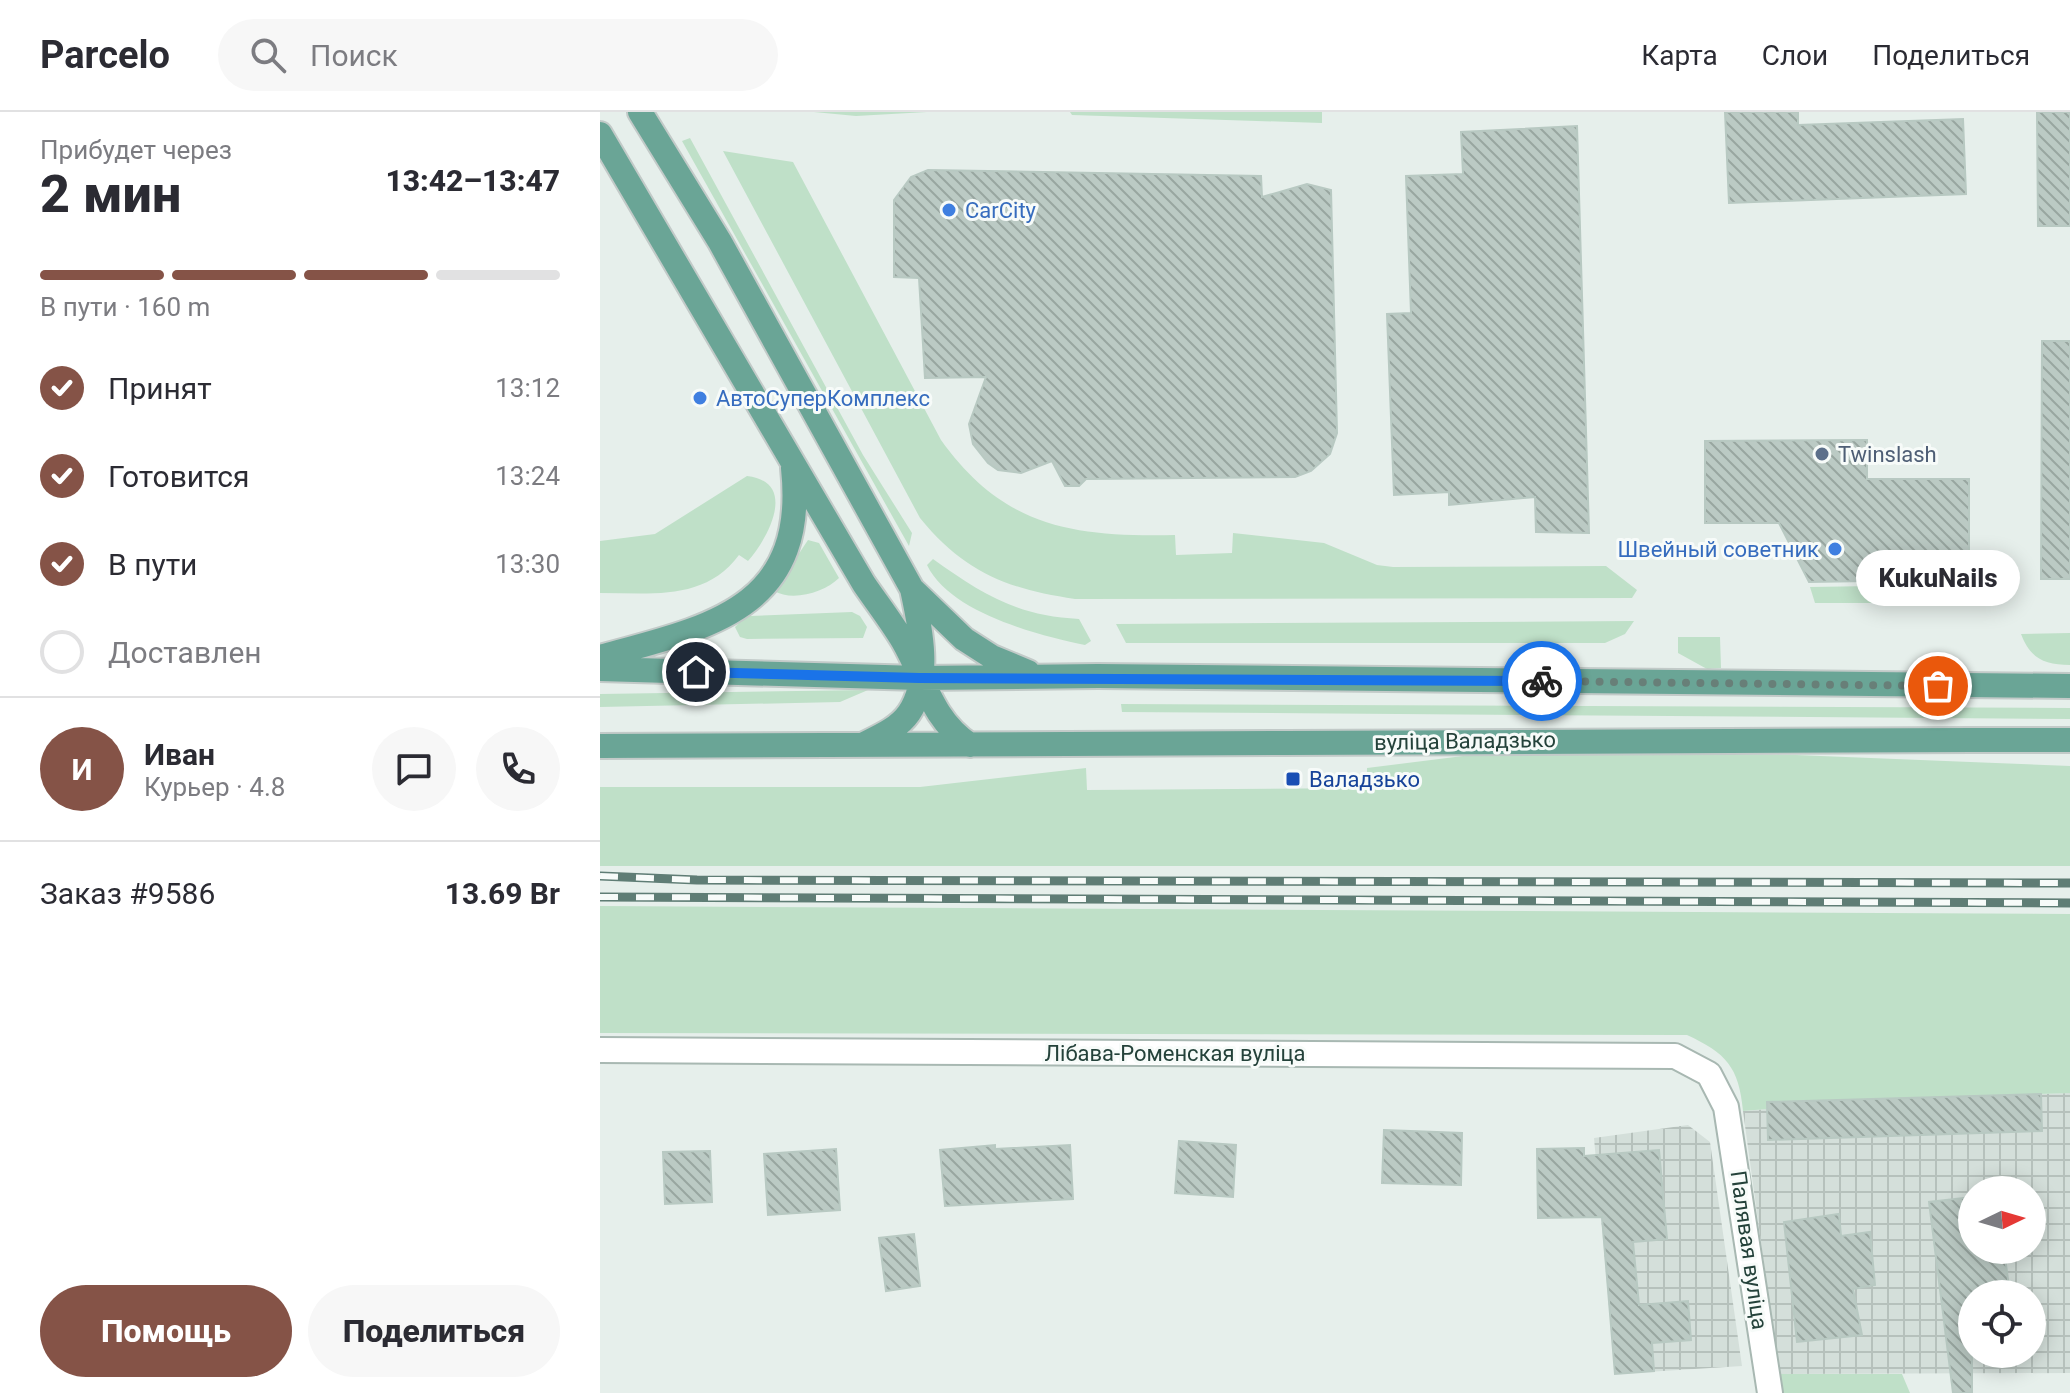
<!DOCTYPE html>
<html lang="ru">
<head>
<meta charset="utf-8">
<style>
  body { margin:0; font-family:Roboto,sans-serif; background:#f7f7f7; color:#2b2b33; height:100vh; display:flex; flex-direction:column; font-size:30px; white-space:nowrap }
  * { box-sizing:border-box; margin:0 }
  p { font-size:26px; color:#7c7c81 }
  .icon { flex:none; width:44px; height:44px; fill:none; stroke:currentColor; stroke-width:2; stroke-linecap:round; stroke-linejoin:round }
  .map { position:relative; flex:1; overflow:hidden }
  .details { display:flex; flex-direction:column; background:#fff; width:600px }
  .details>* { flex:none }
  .needle { width:52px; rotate:85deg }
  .tools { position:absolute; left:1358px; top:1064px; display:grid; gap:16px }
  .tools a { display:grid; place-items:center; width:88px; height:88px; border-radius:50%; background:#fff; box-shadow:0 4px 20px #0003; font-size:40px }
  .pin { position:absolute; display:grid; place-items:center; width:68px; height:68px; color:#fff; margin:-34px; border:4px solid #fff; border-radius:50%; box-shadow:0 2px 8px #0007 }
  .courier { position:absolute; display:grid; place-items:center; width:80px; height:80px; margin:-40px; border:6px solid #1a73e8; border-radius:50%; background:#fff; color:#222; box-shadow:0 2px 10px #0007 }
  .bubble { position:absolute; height:56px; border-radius:28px; background:#fff; box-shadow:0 4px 20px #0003; font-size:26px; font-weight:800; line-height:56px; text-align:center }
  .headline em { font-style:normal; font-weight:800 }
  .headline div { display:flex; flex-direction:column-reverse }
  .headline { display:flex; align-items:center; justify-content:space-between; height:136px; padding:0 40px }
  h1 { font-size:52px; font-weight:800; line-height:60px }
  .bar { display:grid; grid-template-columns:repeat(4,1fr); gap:12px 8px; align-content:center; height:96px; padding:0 40px }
  .bar i { height:10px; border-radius:6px; background:#e1e1e2 }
  .bar .active { background:#855347 }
  .bar p { grid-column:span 4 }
  .line { display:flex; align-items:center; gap:20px; padding:0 40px; border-top:2px solid #e1e1e2 }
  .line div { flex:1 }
  .round { display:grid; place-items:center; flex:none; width:84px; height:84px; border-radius:42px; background:#f7f7f7 }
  ol { padding:0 40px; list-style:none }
  li { display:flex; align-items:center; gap:24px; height:88px }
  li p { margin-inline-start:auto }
  li .icon { padding:8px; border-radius:50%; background:#855347; color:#fff; stroke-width:4 }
  li:last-child { color:#7c7c81 }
  li i { width:44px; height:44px; border:4px solid #e1e1e2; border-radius:50% }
  .button { display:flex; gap:16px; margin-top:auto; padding:16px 40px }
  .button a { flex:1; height:92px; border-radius:48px; background:#855347; color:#fff; font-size:32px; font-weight:800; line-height:92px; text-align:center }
  .button a+a { background:#f7f7f7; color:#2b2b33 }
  header { display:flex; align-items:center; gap:48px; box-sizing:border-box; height:112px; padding:0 40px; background:#fff; border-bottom:2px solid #e1e1e2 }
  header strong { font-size:38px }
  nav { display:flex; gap:44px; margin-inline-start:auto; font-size:28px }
  .search { width:560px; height:72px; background:#f7f7f7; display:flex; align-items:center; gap:20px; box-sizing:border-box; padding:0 28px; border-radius:44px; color:#7c7c81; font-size:30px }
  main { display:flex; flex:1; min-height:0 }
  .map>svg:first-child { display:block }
  .industrial { fill:url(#industrial-grid); fill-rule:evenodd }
  .grass { fill:#bfe0c8 }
  .building { fill:url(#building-back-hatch); stroke:#b8c9c2; stroke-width:2 }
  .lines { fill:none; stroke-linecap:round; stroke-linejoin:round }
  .minor-casing { stroke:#a8b8b2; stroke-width:28 }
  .major-casing { stroke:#c2cac8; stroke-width:28 }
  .minor { stroke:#fff; stroke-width:24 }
  .major { stroke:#6aa596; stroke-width:24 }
  .rail-casing { stroke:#5f7d75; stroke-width:9 }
  .rail { stroke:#f7fbf9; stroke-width:6; stroke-dasharray:18; stroke-linecap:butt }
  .done { stroke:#687f78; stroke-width:8; stroke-dasharray:0 14.4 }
  .route { stroke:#1a73e8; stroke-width:10 }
  .shop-dot { fill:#3f7fe0; stroke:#f7fbf9; stroke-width:3 }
  .service-dot { fill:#5c6f8a; stroke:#f7fbf9; stroke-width:3 }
  .transit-dot { fill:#1a4fb4; stroke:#f7fbf9; stroke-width:3 }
  .labels { text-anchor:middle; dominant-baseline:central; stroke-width:6; stroke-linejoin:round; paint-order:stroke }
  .shop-label { font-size:22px; fill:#366cbe; stroke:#f7fbf9; text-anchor:start }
  .service-label { font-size:22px; fill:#4e5e75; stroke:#f7fbf9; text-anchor:start }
  .street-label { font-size:22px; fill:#24423a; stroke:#f7fbf9 }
  .transit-label { font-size:22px; fill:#164399; stroke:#f7fbf9; text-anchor:start }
</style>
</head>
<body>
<header>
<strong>Parcelo</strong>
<div class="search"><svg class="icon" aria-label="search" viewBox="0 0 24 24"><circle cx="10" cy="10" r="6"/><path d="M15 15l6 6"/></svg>Поиск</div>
<nav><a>Карта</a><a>Слои</a><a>Поделиться</a></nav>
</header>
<main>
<section class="details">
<div class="headline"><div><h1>2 мин</h1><p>Прибудет через</p></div><em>13:42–13:47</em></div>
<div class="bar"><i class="active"></i><i class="active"></i><i class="active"></i><i></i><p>В пути · 160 m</p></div>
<ol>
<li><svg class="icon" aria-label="check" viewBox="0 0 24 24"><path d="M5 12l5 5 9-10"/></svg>Принят<p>13:12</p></li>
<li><svg class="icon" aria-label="check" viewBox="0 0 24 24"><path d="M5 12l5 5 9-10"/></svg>Готовится<p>13:24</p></li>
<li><svg class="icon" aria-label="check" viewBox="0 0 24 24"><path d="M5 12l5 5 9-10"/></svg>В пути<p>13:30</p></li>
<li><i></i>Доставлен</li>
</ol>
<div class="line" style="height:144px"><b class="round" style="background:#855347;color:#fff">И</b><div><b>Иван</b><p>Курьер · 4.8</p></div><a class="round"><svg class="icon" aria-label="chat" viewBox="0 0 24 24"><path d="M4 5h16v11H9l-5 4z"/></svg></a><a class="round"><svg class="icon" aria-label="phone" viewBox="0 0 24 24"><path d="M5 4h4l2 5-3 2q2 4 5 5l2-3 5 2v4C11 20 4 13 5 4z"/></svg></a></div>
<div class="line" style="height:104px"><div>Заказ #9586</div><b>13.69 Br</b></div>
<div class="button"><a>Помощь</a><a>Поделиться</a></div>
</section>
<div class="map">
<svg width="1470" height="1281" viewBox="0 0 1470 1281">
  <defs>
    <pattern id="industrial-grid" width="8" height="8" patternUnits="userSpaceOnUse" patternTransform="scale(2)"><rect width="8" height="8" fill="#d4dfda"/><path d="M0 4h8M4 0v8" fill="none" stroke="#b6c1bc"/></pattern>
    <pattern id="building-back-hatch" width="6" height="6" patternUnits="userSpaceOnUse" patternTransform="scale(2)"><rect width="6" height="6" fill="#bbcac4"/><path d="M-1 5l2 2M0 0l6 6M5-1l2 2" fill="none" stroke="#98a6a0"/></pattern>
  </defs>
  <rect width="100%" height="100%" fill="#e6efeb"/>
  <path class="industrial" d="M1470,981V1261L1179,1262L1143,999L1167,997V990ZM1372,1078H1432V1138H1372ZM1372,1182H1432V1242H1372Z
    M1088,1013L1110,1030L1142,1254L1015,1262L994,1026Z"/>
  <path class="grass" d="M214,0H327L256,4Z
    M470,0H722V11L472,3Z
    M90,26L263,343L312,421L309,434L82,29Z
    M123,39L193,50L341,328C404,416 474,425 575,423L576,443L632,441L633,421L724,431L777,453L793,455L1006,454L1037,478L1032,486L475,487C407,477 364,460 320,406Z
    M147,364C198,370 169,425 148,449L139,443C105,489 52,481 0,481V429L55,422Z
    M208,428L219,431L239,466C225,480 193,490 174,479Z
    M333,447C382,482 417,504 479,507L491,529L485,533C438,523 350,501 327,453Z
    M1274,467L1369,468L1370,491H1215L1210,475L1273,474Z
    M252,500L260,504L267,515L263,526L147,527L140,525L135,515L144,506L150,504Z
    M1034,509L1025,522L1005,531H526L516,512Z
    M1470,521V553C1444,553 1430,546 1421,522Z
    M1078,525H1120L1121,556L1107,557L1078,541Z
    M268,578L240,590L0,595V582Z
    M521,592L1470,596V607L522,600Z
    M871,643H1196L1470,654V754H0V675H320L486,656L487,678L767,676V656Z
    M0,794L1470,802V981L1168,990L1167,997L1143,999C1139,955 1126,941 1087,923L0,921Z
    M1179,1262H1302L1310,1281H1182Z"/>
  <path class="building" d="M1125,0H1198V13L1363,7L1366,82L1129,91Z
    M1437,0H1470V114H1438Z
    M977,14L989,421L936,420L935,385L849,393V380L794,383L787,202L811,201L806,64L863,62L861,20Z
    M328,58L661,64L662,85L707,72L731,78L737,321L730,342L711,359L695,365L486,367L479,374H465L452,349L421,361L398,358L388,351L373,332L369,312L386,265L325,266L319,166L294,165V88L311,65Z
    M1442,229H1470V467H1441Z
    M1267,328V367H1369V459L1267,460V469L1209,470L1179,411H1105V329Z
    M1441,982L1442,1019L1168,1028L1167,990Z
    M784,1018L862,1021L861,1073L782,1071Z
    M579,1029L636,1033L633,1085L575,1081Z
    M395,1033V1037L470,1033L473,1087L345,1094L340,1038Z
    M984,1036V1044L1059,1038L1067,1127L1033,1130L1039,1193L1088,1189L1091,1228L1052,1231L1054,1259L1015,1262L1002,1105L938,1106L937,1037Z
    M236,1037L240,1098L168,1103L164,1042Z
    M110,1039L112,1090L65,1092L63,1040Z
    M1372,1085V1138H1404L1410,1182H1372V1281H1353L1329,1090Z
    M1239,1102L1241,1124L1270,1120L1275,1173L1253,1177L1262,1223L1197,1230L1184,1110Z
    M314,1122L320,1174L286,1179L279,1126Z"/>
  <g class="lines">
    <defs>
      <path id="minor" d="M0,938L1075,944L1109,962L1126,995L1170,1281"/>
      <path id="major" d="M40,0L120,130L312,477L364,527L392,545L428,560
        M0,22L264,472C277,491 291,509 303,529C325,567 331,607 370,633
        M0,545C110,515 208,497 193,356
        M0,557L319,566L498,564L1470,574
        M262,633C278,625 298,617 309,601C332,567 320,514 312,477
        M0,634C490,634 980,627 1470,628"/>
    </defs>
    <use href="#minor" class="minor-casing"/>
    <use href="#major" class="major-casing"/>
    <use href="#minor" class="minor"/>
    <use href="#major" class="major"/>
    <defs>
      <path id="rail" d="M0,764L97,768L1470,771
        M0,785L1470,791"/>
    </defs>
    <use href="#rail" class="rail-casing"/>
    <use href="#rail" class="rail"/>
  </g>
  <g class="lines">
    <path class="done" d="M942,569L1338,574"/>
    <path class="route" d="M96,560L319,566L942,569"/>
  </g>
  <g class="shop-dot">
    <circle cx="349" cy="98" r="8"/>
    <circle cx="100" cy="286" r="8"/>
    <circle cx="1235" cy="437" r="8"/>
  </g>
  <circle class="service-dot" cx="1222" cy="342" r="8"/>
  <rect class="transit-dot" x="685" y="659" width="16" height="16" rx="4"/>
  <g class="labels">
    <g class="shop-label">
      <text x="365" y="98">CarCity</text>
      <text x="116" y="286">АвтоСуперКомплекс</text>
      <text x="1219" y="437" text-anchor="end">Швейный советник</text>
    </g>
    <g class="service-label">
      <text x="1238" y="342">Twinslash</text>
    </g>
    <g class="street-label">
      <text transform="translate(865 629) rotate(-1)">вуліца Валадзько</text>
      <text x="575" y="941">Лібава-Роменская вуліца</text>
      <text transform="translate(1149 1138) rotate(82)">Палявая вуліца</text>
    </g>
    <g class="transit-label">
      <text x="709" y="667">Валадзько</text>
    </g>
  </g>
</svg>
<div class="tools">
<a><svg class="needle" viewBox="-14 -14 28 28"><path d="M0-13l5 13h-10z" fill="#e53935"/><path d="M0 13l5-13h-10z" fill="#7c7c81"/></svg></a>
<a><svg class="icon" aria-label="locate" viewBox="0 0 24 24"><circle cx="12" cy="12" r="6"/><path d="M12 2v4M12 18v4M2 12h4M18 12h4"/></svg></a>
</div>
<div class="pin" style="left:1338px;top:574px;background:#ea580c"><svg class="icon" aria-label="bag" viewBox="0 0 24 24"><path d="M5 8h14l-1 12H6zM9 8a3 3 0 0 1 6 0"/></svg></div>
<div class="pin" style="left:96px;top:560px;background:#1f2937"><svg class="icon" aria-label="home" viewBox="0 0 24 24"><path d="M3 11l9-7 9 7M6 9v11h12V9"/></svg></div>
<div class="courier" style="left:942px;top:569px"><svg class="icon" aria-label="bike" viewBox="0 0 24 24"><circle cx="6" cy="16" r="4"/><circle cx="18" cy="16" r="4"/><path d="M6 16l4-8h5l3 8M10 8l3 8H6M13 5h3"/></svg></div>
<div class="bubble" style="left:1256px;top:438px;width:164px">KukuNails</div>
</div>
</main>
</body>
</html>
